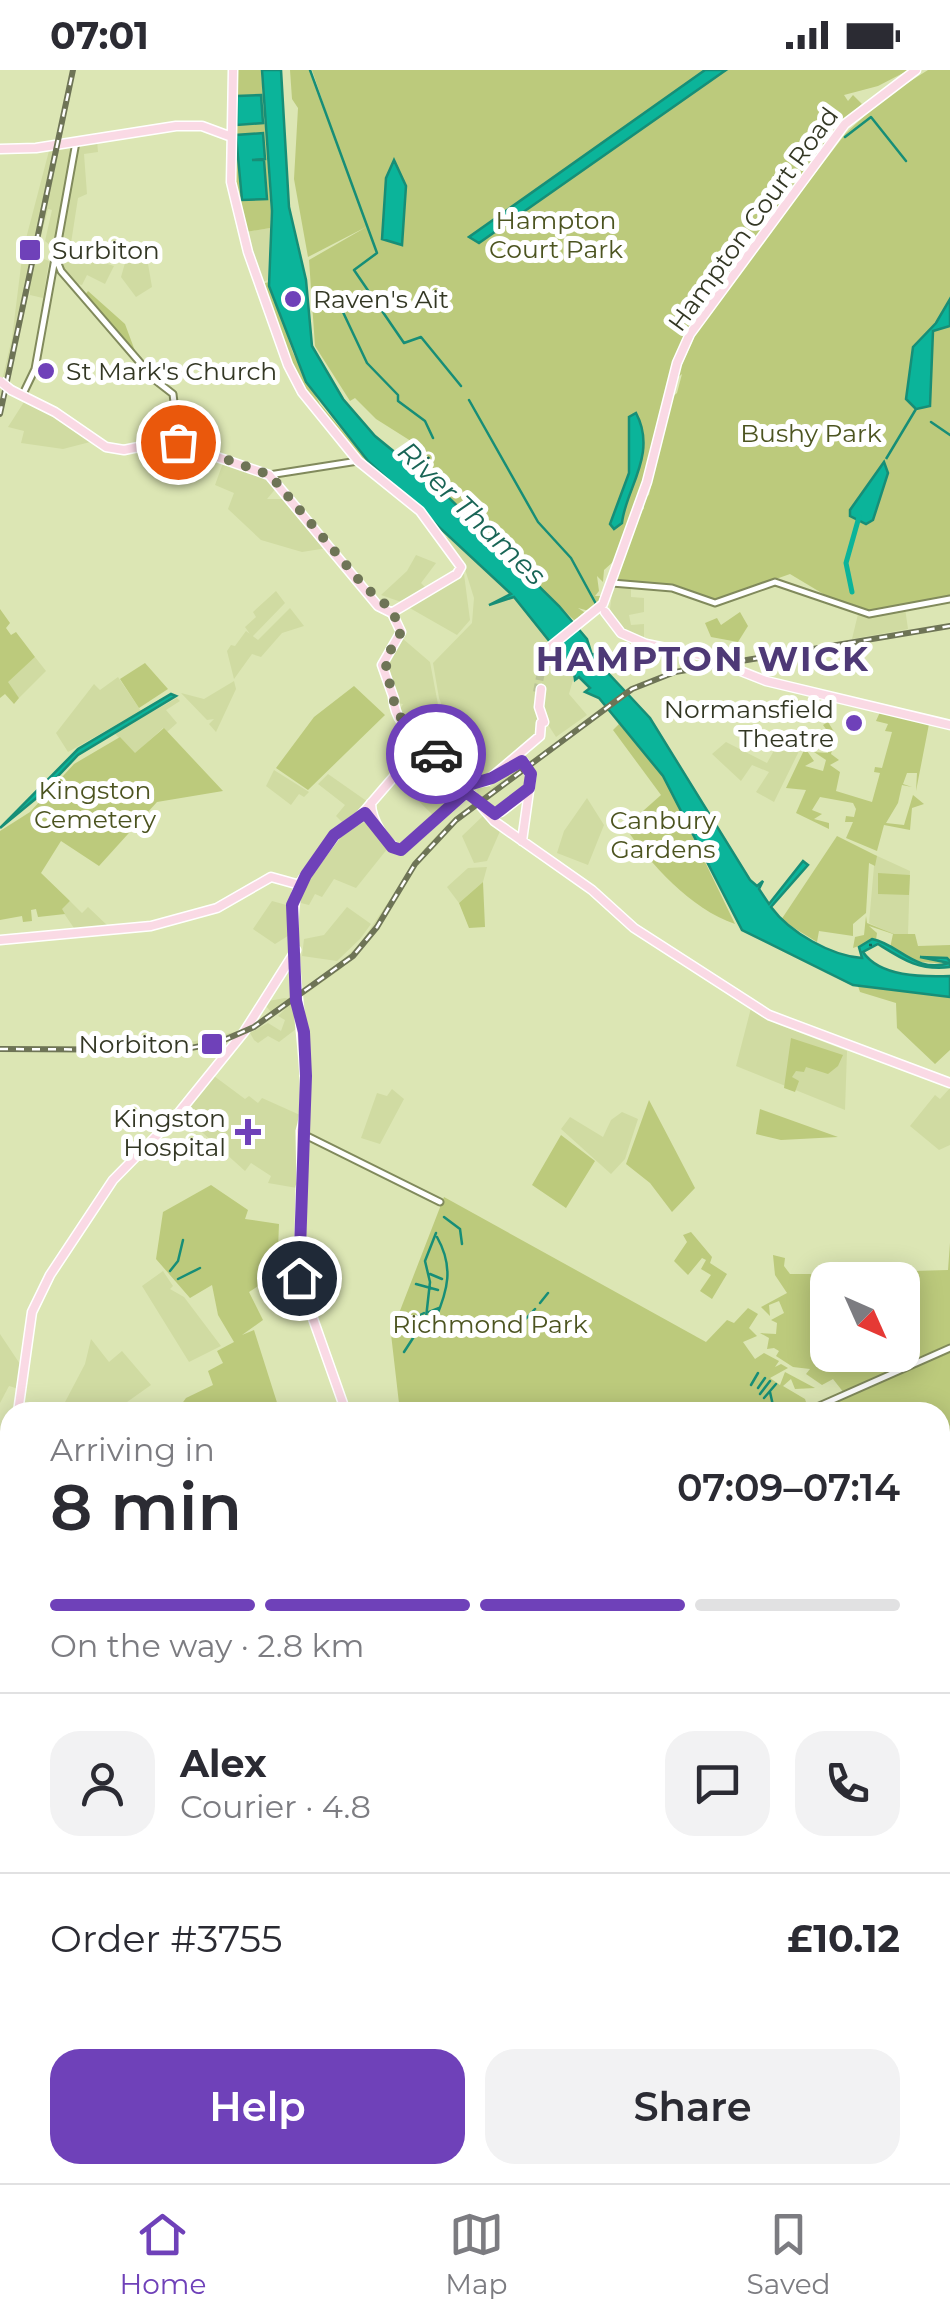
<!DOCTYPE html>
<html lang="en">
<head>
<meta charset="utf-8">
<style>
  body { margin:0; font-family:Montserrat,sans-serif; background:#f2f2f3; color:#2b2b33; height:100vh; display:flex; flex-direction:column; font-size:38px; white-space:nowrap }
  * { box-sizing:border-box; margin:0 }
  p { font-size:32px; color:#7c7c81 }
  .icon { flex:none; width:55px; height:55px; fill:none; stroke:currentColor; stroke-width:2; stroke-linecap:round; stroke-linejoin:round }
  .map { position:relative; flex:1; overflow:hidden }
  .side { position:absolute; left:0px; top:1332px; width:950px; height:782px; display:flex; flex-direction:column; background:#fff; border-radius:30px 30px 0 0; box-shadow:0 5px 25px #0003 }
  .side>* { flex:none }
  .needle { width:65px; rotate:135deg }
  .controls { position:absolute; left:810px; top:1192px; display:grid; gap:20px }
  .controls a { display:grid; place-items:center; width:110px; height:110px; border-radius:20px; background:#fff; box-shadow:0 5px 25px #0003; font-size:50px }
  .pin { position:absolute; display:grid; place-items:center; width:85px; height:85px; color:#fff; margin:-42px; border:5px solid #fff; border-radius:50%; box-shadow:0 2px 10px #0007 }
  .courier { position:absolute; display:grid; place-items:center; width:100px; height:100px; margin:-50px; border:8px solid #6f41b9; border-radius:50%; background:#fff; color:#222; box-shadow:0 2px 12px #0007 }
  .head em { font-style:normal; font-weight:600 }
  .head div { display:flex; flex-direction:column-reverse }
  .head { display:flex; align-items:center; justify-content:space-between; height:170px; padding:0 50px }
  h1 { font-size:65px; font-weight:600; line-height:75px }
  .bar { display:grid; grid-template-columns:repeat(4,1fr); gap:15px 10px; align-content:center; height:120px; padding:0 50px }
  .bar i { height:12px; border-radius:8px; background:#e1e1e2 }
  .bar .current { background:#6f41b9 }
  .bar p { grid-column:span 4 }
  .line { display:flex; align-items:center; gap:25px; padding:0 50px; border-top:2px solid #e1e1e2 }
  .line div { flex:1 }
  .round { display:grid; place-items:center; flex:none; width:105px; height:105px; border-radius:30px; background:#f2f2f3 }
  .cta { display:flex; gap:20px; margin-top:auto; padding:20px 50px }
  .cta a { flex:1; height:115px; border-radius:30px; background:#6f41b9; color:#fff; font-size:40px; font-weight:600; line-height:115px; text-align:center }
  .cta a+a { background:#f2f2f3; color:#2b2b33 }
  .status { display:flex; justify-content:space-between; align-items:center; height:70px; padding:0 50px; background:#fff; direction:ltr }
  .status svg { height:28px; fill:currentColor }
  .dock { display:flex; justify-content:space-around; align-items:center; height:140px; border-top:2px solid #e1e1e2; background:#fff; font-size:28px; color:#7c7c81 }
  .dock a { display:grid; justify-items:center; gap:5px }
  .dock .current { color:#6f41b9 }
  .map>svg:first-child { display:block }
  .built { fill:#d0dba2 }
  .green { fill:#bcca7c; fill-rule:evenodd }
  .water { fill:#0bb49a; stroke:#178e77; stroke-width:2.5 }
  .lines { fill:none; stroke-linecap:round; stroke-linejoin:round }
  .stream { stroke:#178e77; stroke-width:2.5 }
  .canal { stroke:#0bb49a; stroke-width:5 }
  .river { stroke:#0bb49a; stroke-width:6 }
  .ferry { stroke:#196556; stroke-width:2.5; stroke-dasharray:12 10; stroke-linecap:butt }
  .primary-tunnel { stroke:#bac397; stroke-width:8; stroke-dasharray:8 4; stroke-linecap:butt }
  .secondary-casing { stroke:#818a5c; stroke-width:9 }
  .primary-casing { stroke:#fff; stroke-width:11 }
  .highway-casing { stroke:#fff; stroke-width:12 }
  .secondary { stroke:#fff; stroke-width:5 }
  .primary { stroke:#fadae5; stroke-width:8 }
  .highway { stroke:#f7c1d3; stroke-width:9 }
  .rail-casing { stroke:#6e7456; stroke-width:6 }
  .rail { stroke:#fff; stroke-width:2.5; stroke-dasharray:8; stroke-linecap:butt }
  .primary-bridge-casing { stroke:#fff; stroke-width:11; stroke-linecap:butt }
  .primary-bridge { stroke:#fadae5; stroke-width:8 }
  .done { stroke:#6e7456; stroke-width:10; stroke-dasharray:0 18 }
  .route { stroke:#6f41b9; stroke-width:12 }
  .poi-dot { fill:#6f41b9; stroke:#fff; stroke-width:4 }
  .labels { text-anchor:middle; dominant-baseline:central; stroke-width:10; stroke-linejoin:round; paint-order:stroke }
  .street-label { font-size:25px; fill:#333724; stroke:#fff }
  .park-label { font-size:25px; fill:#4c5420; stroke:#fff }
  .poi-label { font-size:25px; fill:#333724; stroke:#fff; text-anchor:start }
  .water-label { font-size:28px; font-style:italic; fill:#196556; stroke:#fff }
  .district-label { font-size:35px; font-weight:bold; letter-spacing:2.5px; fill:#4e3976; stroke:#fff }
</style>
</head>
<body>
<div class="status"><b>07:01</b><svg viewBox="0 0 49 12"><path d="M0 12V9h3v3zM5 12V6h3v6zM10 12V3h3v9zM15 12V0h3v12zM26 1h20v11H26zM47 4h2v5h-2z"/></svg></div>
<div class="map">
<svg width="950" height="2113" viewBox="0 0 950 2113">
  <rect width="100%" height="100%" fill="#dce6b4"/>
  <path class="built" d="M97,71L98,82L84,84L87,124L78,128L69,186H50L52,177L45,171L52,140L48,139L36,186L49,191L43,228L30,225V216L0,349V319L12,268L23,180L50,77Z
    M270,158L268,210L262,212L246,162Z
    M83,186L90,195L95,190L114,196L105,214L87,205L82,215L77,214L59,195Z
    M147,188L152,217L136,227L121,207L125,193Z
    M24,332L55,343L94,371L63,379L21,373L24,361L8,357Z
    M223,393L265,404L277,417L267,429H288L327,478L302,482L261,470L228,439L234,423L215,415Z
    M449,466L485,496L538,554L575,603L569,624L587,645L556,667L547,653H538L537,665L478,712L465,713L451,705L438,681L451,659L439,628L433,593L472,553L474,528L464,496L444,469Z
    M416,485L436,493L421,513L427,519L404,533L381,525L407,501Z
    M464,504L470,550L457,565L408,537Z
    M613,516L631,518V527L644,528V542L629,545L631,555L644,554V567L623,563L615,552L610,539Z
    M276,521L285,533L252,567L245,557L256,547L253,542Z
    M290,538L304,556L282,563L261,587L252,584L234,609L227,581L231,575L235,576L246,561L258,570Z
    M905,538L908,559L852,569L858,544L871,547Z
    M402,568L430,592L443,661L433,677L407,657L399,641L403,634L397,633L388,591Z
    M35,587L46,601L19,628L7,612Z
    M118,607L141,641L68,682L56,663L94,614L100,620Z
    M646,610L450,756L415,794L364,876L341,899L303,926L360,874L424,779L448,754L479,730L477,720L486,714L491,718Z
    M234,611L236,619L216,662L209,654L214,649L207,650L181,623L204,629Z
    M177,628L180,631L166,640L177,653L167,662L163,658L135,684L114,663Z
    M726,672L767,693L777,675L800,679L774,732L756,722L769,702L752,695L741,711L712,684Z
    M432,684L439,703L460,721L435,747L400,713Z
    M274,700L309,722L304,727L299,724L291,735L266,716Z
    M328,704L368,732L344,754L336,746L345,735L318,714Z
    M587,728L604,755L588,795L557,783L564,761Z
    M485,744L501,759L487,791L474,793L462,766Z
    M371,749L388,778L356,818L334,809L322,827L315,824L309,835L297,832L337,766Z
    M875,785L910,801L908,864H893L869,853Z
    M487,797L483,812L459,833L447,817L468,798Z
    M70,831L82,843L88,837L108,856L76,861L61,839Z
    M272,831L290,836L291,864L275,874L253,859Z
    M347,837L371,854L360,869L337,891L302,886L304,869L324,865Z
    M285,928L294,930L290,935L294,934L296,959L279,972L268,966L258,973L254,970L250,963L268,953L281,961L285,950L278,946L285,939L247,962L272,943L265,935L268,931Z
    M751,938L777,954L847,981L845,1040L736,996Z
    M239,961L240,965L214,976L176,982L0,981V976H173Z
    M210,1003L245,1029L249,1026L258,1033L262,1028L300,1045L297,1118L268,1113L271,1106L251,1093L245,1101L182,1044Z
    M950,1018V1075L939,1080L910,1056L935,1025L940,1029Z
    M392,1019L404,1029L380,1074L361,1068L377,1023L387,1026Z
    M622,1042L638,1049L625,1089L611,1104L561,1059L570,1047L603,1067L611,1050Z
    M163,1201L173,1216L170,1219L184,1227L221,1276L189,1292L142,1216Z
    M0,1264L22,1297L19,1319L9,1316L0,1333Z
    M91,1269L109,1292L122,1281L151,1315L113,1342H68L64,1334L85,1294Z"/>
  <path class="green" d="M236,0H261L271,141L270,158L246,162L234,109Z
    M290,0H310L343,91L312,0H909L878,16L844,25L848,31L853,25L862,34L834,60L831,56L824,61L830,67L682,269L641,422L614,491L604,500L603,512L597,506L599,521L595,526H604L589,541L578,538L587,544L574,550L417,400L438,409L414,373L376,349L355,328L350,331L315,276L309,190L368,156L308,187L294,109L298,38L292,29Z
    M928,0H950V527L869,542L825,525L790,504L715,531L671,515L614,511L638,442L644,439V428L649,425L670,329L677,323L682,304L675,310L700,254L846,63L885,27Z
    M269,212L293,283L320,334L368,391L415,433L366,395L301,316L262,214Z
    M88,221L125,254L135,281L85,225Z
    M0,539L10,553L6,558L11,565L16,562L35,587L8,612L19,628L14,634L5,624L0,628Z
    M740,542L748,556L738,572L711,567L705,553L717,548L721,555Z
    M145,593L168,619L139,638L120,609Z
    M354,616L385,645L308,720L276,698L314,647Z
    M880,642L929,654L916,721L917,703H907L903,714L912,717L902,715L898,733L886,753L904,755L913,725L924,734L912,738L910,760L884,755L877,781L846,768L853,752H845L846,746L854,747L856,739L853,733L820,727L812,740L822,744L814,749L829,753V759L796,743L806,720L786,718L805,678L814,691L805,696L823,701L826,690L814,682L828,683L831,666L823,655L828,652L836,665L831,684L839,690L830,695L840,702L836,721L872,732L880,703L874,702L875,697L882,698L892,662L885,661L888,654L876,651Z
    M619,654L663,705L735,854C691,839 650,794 625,757L661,725L613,660Z
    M164,658L223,721L157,732L99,796L61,771L41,803L70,831L62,839L65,844L38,847L36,839L31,840L32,851L23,852L22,846L0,850V761L30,742L74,694L120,667L135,683Z
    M837,766L877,786L875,796L869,793L866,843L853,854V866L819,861L817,872L781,850Z
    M878,803L910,805L909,825L878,824Z
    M483,812L485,857L469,858L459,833Z
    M866,846L867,853L894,864H915L918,876L950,875V891L930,890L950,894L907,891L890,878L893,864L869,856L877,863L876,870L853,878L855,867L864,865Z
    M858,916L950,927V980L935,994L897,958L896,933L860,922Z
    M791,968L843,985L838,996L828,1004L806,997L804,1002L796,1001L792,1007L799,1011L795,1022L784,1018Z
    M649,1030L695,1118L672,1142L650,1113L626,1094Z
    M760,1039L838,1067L781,1070L756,1064Z
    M561,1065L595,1091L566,1138L532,1115Z
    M211,1115L248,1140L245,1149L279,1154L277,1204L249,1222L263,1250L242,1265L254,1260L280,1342H176L186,1328L213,1315L208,1301L223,1293L217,1281L234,1272L218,1245L212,1215L190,1228L156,1189L163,1142Z
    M444,1127L706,1272L727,1250L734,1253L748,1238L758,1244L749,1258L757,1266L743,1272L755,1289L764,1283L779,1291L775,1297L781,1294L788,1298L770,1308L780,1315L785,1302L815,1318L795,1319L791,1309L783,1316L805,1329L808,1338L844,1323L833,1309L822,1315L806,1304L810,1299L793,1297L776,1286L779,1281L774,1278L767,1279L769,1268L760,1263L776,1264L777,1253L771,1250L784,1243L779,1231L769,1235L770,1246L761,1237L787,1223L775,1205L773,1185L785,1188L784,1196L790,1204H814L817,1198L839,1194L843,1203L948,1200L950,1173V2113H0V1693L10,1697V2105H940V1342H400L391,1264ZM828,1210H902V1285H828Z
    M691,1162L712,1187L710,1193L727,1204L712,1229L700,1221L711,1205L701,1199L706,1190L702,1188L688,1205L674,1191L687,1172L683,1165Z
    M10,1487V1686L0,1681V1531Z"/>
  <path class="water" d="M262,0H281L289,137L306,210L312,276L343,329L375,366L441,420L559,536L587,569L592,585L605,578L608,583L595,589L650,648L750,810L757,816L763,811L759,819L769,834L803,791L808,795L771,837C790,863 832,886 862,888L859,877L872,869C899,874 915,904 949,893L920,887L947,888L950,891V897C919,901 902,889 878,874L863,882C880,907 922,907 950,906V927L853,915L742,860L663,706L599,628L585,622L590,618L579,607L575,610L574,602L514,527L489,535L511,524L368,391L306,312L269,216L272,141Z
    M705,0H726L479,173L469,167Z
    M261,25L263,53L237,55V26Z
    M263,63L265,89L252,90H264L267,129L242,130L236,65Z
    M394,90L406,116L402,175L382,169L386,108Z
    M950,229V256L933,261L930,336L916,339L886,389L916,339L906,329L913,277L936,253Z
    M636,343C658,384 625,420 622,453L614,459L610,454L629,403V347Z
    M884,392L888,403L873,450L866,454L850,446V440Z
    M171,624L176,626L78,685L39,726L0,758L78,679Z"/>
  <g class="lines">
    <path class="stream" d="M310,0L377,183L354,200L404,273L421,267L461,316
      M845,67L871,47L906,91
      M342,240L367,293L398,325V331L425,351L433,368
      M469,330L538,452L571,488L596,534
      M931,352L950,365
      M444,1147L460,1159L462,1174
      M170,1201L178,1191L183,1170
      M430,1204L442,1209
      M178,1209L200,1198
      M416,1214L438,1220
      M540,1233L548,1223
      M429,1242L439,1238
      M412,1249L424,1243
      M435,1250C448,1220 454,1197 437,1167
      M519,1256L535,1239
      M404,1282L426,1248L430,1212L425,1191L436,1163
      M751,1315L758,1303
      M758,1318L765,1308
      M770,1322L774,1340
      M760,1324L770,1311
      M764,1328L776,1314
      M841,1336L842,1342
      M771,1337L772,1333L777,1337
      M940,1396L950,1401
      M945,1572L950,1571
      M0,1642L10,1641
      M0,1765L10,1770
      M9,1780L10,1774
      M0,1814L10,1804
      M0,1845L10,1839
      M0,1850L10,1842
      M0,1932L10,1929
      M2,1981L10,1989
      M0,2015L10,2002
      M877,2105L880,2113
      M61,2113L67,2105
      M112,2113L117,2105
      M169,2113L172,2105
      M174,2113L177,2105
      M938,2113L950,2104"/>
    <path class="canal" d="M852,522L846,493L859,447"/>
    <path class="river" d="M0,1718L10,1726
      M461,2105L470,2113"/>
    <path class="ferry" d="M869,875H872"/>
    <path class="primary-tunnel" d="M537,622L542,597"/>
    <defs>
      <path id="secondary" d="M55,186L61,201L155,310L173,324L179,374
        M22,326L35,299L76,72
        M269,405L358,391
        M612,513L672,518L715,533L775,512L869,544L950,529
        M301,1063L440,1132
        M819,1336L950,1278"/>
      <path id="primary" d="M233,0L231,112L248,182L288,295L302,322L358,391L420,441L461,497L457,504L393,542
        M0,79L36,78L176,56H202L229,66
        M11,320L55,342L106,377L124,380L172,370
        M171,371L269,405L378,536L392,543
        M605,542L621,563L646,574L700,585L766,611L950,655
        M392,543L401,562L382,595L394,629
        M542,597L550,577L603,534L647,412L677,293L690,264L845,54L916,0
        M541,619L539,637L544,652
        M393,627C397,667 425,659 437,685C445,701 445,706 462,715L487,711L540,666L541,653
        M371,733C371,749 386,776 401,780L468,721L494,751L592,820L634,858L769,945L950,1013
        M488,743L501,742L528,721
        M522,771L531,707L524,692
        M305,806L336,764L360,746L423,673
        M0,870L151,856L217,838L271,807L300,815
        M301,1061C319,1008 272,836 306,805
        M301,1061L302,1121
        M301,1117L299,1209L346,1342
        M18,1342L32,1242L50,1205L113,1110L177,1045L244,962L296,880
        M0,1399L10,1376"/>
      <path id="highway" d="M0,1690L10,1695
        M339,2113L342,2105"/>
    </defs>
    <use href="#secondary" class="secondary-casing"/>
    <use href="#primary" class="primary-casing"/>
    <use href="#highway" class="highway-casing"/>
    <use href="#secondary" class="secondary"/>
    <use href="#primary" class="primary"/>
    <use href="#highway" class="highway"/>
    <defs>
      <path id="rail" d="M0,344L73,0
        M0,979L180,980L217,973L254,957L353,886L377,857L415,794L456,750L632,619L675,602L950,556"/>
    </defs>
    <use href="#rail" class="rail-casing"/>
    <use href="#rail" class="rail"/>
    <defs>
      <path id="primary-bridge" d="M0,311L11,320"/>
    </defs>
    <use href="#primary-bridge" class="primary-bridge-casing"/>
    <use href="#primary-bridge" class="primary-bridge"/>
  </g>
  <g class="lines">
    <path class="done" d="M178,372L270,405L364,516L392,540L401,562L385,590C396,645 394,647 436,684"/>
    <path class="route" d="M299,1208L306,1006L304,962L296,931L292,835L306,805L334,765L365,743L392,777L401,780L466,722L495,744L529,718L531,704L522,691L492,708L465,716L442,702L436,684"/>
  </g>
  <g class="poi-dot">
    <rect x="18" y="168" width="24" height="24" rx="5"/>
    <circle cx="293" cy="229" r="10"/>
    <circle cx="46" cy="301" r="10"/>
    <circle cx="854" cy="653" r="10"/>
    <rect x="200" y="962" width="24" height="24" rx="5"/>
    <path d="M243 1047h10v10h10v10h-10v10h-10v-10h-10v-10h10z"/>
  </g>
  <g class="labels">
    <g class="street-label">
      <text transform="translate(753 149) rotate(-54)">Hampton Court Road</text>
    </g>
    <g class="park-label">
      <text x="556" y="150">Hampton<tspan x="556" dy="29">Court Park</tspan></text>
      <text x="811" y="363">Bushy Park</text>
      <text x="95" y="720">Kingston<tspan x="95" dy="29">Cemetery</tspan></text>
      <text x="663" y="750">Canbury<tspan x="663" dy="29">Gardens</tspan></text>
      <text x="490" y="1254">Richmond Park</text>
    </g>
    <g class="poi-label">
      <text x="52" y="180">Surbiton</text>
      <text x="313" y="229">Raven's Ait</text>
      <text x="66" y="301">St Mark's Church</text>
      <text x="834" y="639" text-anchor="end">Normansfield<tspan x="834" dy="29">Theatre</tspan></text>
      <text x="190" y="974" text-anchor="end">Norbiton</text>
      <text x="226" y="1048" text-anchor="end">Kingston<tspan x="226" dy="29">Hospital</tspan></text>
    </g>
    <g class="water-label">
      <text transform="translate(472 443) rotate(44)">River Thames</text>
    </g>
    <g class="district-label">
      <text x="703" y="588">HAMPTON WICK</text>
    </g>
  </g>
</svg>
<div class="controls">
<a><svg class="needle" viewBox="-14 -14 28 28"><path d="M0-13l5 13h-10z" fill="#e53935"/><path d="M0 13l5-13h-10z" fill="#7c7c81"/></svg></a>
</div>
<div class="pin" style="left:178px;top:372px;background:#ea580c"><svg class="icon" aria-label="bag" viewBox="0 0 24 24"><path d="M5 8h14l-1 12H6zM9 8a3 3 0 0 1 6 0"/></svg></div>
<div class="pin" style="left:299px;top:1208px;background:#1f2937"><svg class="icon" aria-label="home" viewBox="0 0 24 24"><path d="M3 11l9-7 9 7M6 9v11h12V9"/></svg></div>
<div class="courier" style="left:436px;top:684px"><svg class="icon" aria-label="car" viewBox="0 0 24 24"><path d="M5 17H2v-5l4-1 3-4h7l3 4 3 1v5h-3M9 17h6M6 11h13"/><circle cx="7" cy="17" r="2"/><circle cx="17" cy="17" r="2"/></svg></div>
<section class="side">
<div class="head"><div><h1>8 min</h1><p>Arriving in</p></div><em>07:09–07:14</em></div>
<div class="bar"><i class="current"></i><i class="current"></i><i class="current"></i><i></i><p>On the way · 2.8 km</p></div>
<div class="line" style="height:180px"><a class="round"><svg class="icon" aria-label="person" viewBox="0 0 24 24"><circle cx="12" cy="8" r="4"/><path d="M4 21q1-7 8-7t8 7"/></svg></a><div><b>Alex</b><p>Courier · 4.8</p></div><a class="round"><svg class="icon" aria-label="chat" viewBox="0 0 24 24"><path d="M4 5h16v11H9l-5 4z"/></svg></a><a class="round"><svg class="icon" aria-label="phone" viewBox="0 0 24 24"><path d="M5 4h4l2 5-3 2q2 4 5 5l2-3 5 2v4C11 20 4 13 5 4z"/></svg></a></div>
<div class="line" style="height:130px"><div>Order #3755</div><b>£10.12</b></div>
<div class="cta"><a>Help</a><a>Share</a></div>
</section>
</div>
<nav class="dock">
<a class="current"><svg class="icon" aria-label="home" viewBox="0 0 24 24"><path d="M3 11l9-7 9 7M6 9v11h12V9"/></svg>Home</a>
<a><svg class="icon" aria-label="map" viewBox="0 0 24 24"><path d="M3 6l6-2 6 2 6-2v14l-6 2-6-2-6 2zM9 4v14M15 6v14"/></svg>Map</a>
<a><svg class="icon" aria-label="saved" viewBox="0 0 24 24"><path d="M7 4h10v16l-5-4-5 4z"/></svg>Saved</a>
</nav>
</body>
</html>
